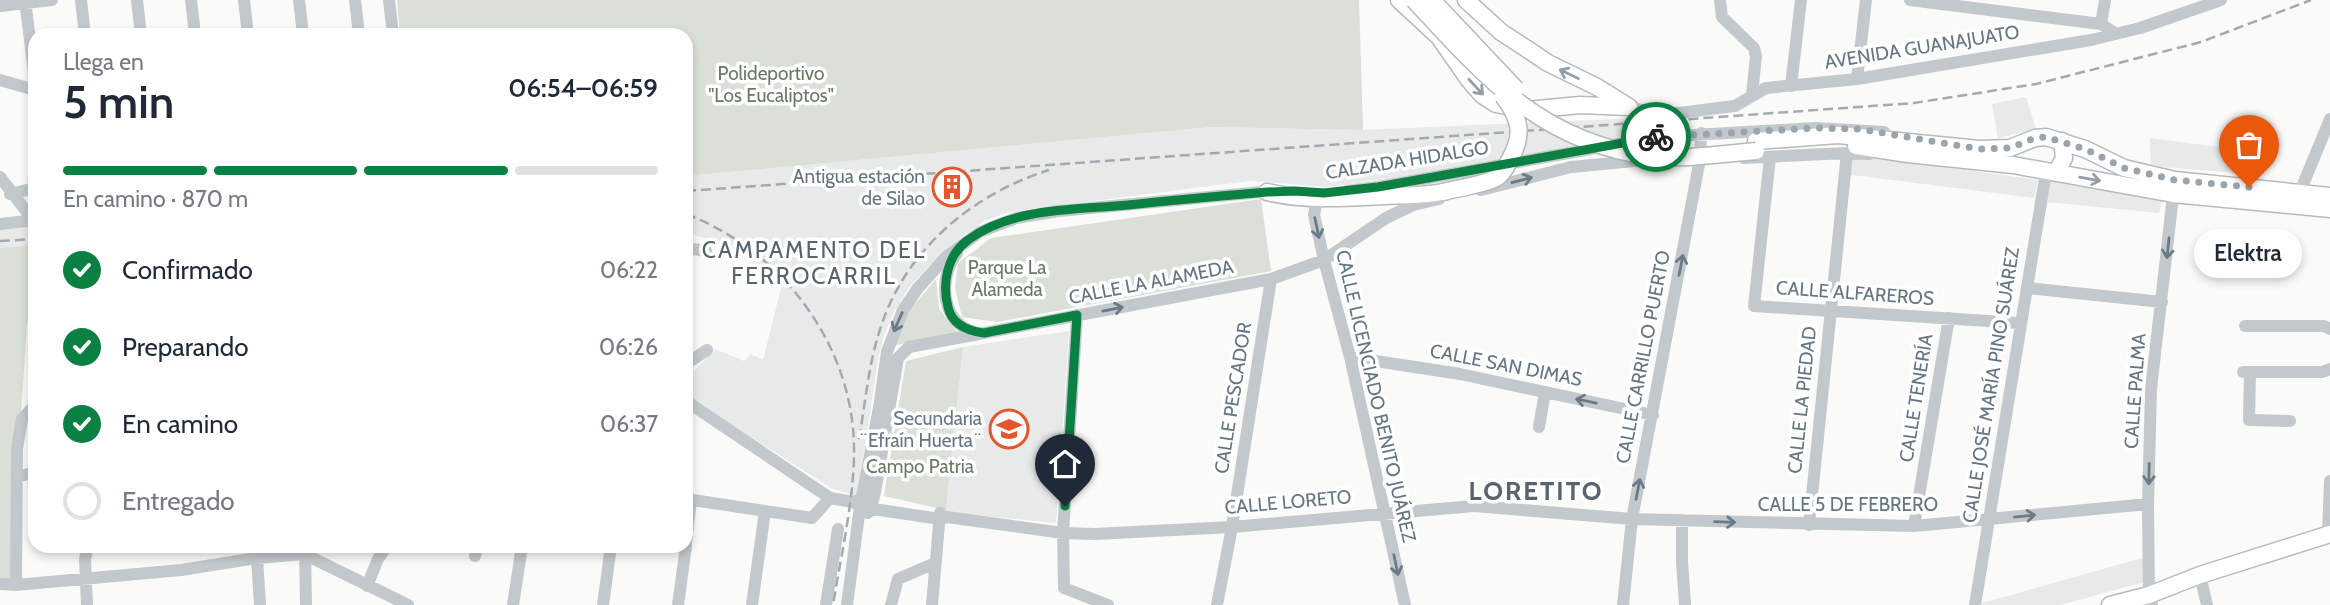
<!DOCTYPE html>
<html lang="es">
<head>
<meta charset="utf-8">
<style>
  body { margin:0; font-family:Cabin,sans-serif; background:#f6f6f7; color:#1f2937; height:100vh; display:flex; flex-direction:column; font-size:26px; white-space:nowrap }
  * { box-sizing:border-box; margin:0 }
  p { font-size:23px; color:#747a83 }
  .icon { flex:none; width:38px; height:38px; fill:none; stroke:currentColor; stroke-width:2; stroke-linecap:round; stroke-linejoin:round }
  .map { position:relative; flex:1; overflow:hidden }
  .drawer { position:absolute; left:28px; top:28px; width:665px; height:525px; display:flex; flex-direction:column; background:#fff; border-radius:21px; box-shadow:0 4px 10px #0003 }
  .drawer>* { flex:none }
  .pin { position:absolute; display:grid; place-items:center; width:60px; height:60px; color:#fff; margin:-72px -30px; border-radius:50% 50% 50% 0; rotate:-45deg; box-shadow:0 0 7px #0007 }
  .pin .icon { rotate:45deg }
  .courier { position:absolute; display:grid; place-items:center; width:70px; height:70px; margin:-35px; border:5px solid #0b8043; border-radius:50%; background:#fff; color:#222; box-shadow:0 2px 9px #0007 }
  .bubble { position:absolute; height:49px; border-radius:24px; background:#fff; box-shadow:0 4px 10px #0003; font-size:23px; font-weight:600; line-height:49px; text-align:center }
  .head em { font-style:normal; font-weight:600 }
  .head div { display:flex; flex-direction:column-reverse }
  .head { display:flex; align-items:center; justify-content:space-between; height:119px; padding:0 35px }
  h1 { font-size:46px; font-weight:600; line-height:52px }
  .bar { display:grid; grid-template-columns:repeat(4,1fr); gap:10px 7px; align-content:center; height:84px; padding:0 35px }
  .bar i { height:9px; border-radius:5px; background:#e0e1e3 }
  .bar .on { background:#0b8043 }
  .bar p { grid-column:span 4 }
  ol { padding:0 35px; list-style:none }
  li { display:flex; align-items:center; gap:21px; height:77px }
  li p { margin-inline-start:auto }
  li .icon { padding:7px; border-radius:50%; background:#0b8043; color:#fff; stroke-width:4 }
  li:last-child { color:#747a83 }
  li i { width:38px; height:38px; border:4px solid #e0e1e3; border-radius:50% }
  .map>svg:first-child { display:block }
  .built { fill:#e8e9e9 }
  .green { fill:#dadfd7 }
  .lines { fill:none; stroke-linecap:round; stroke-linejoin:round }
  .major-casing { stroke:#b5babe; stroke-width:19 }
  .minor { stroke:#c3c8cc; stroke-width:12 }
  .major { stroke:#fff; stroke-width:16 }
  .rail { stroke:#a2aab0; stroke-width:2.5; stroke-dasharray:10 5; stroke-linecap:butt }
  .major-bridge-casing { stroke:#b5babe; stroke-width:19; stroke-linecap:butt }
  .major-bridge { stroke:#fff; stroke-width:16 }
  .oneway { stroke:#939fa8 }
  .oneway2 { stroke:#6a7a87 }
  .done { stroke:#99a4ac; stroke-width:7; stroke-dasharray:0 12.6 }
  .route { stroke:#0b8043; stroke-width:9 }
  .labels { text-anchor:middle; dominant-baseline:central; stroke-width:7; stroke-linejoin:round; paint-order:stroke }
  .street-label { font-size:19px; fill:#657683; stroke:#fff }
  .park-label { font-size:19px; fill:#687a64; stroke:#fff }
  .poi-label { font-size:19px; fill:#657683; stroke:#fff; text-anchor:end }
  .quarter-label { font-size:23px; letter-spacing:2px; fill:#57646e; stroke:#fff }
  .district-label { font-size:26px; font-weight:bold; letter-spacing:2px; fill:#57646e; stroke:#fff }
</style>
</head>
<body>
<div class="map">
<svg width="2330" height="605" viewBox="0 0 2330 605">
  <rect width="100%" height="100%" fill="#fafaf8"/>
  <path class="built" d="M2026,97L2036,129L1998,138L1992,104Z
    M1659,117V132L1425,174L1327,187L1249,181L1009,212L984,221L955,242L927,268L908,289L894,312L884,335L878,360L857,496L833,489L686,396V380L715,349L744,361L751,354L763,360L781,288L725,243L686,233V176L1212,127L1363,130Z
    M2150,138L2249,151L2247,174L2151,166Z
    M1847,153L2038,180L2034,198L1845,174Z
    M2050,180L2163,197L2159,213L2047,202Z
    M35,226V250L0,252V229Z
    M1069,331L1056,523L946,512L963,347Z
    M2149,556V581L2060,605H1975Z"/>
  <path class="green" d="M397,0H1359L1363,130L1212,127L686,176V35H400Z
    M1261,199L1271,271L997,322L962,317L955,288L958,263L991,238Z
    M35,245V322L27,323L17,477L16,585L0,581V248Z
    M936,279L939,309L960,335L895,345L908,312Z
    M963,347L946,510L884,496L906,361Z"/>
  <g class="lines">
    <defs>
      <path id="major" d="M1399,0L1439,37L1469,80L1482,95L1496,104L1527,110L1580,105L1629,107
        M1466,0L1501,32L1524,47L1548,63L1597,87L1629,107
        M1756,141L1838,135L1979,149L2010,148L2035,138L2046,137L2085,149L2124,168L2175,180L2330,196
        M1856,146L1908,154L2013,165L2173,194L2330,209
        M2056,173L2064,158L2062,141
        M1267,192C1305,201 1344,198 1382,196C1403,195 1422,196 1443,192
        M2110,605L2149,595L2200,575L2330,534"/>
    </defs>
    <use href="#major" class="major-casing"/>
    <path class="minor" d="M25,0L34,73
      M81,0L85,35
      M137,0L141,35
      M191,0L195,35
      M244,0L248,35
      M299,0L303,35
      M355,0L359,35
      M389,0L393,35
      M1720,0L1722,17L1754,48L1756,56L1752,95
      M1910,0L2101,24L2116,34
      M0,6L52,0
      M2101,24L2105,0
      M1857,79L1866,0
      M0,80L35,90
      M1791,86L1801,0
      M1629,107L1650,112L1671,114L1735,106L1766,88L1857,79L2091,40L2140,28L2221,0
      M1770,157L1754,306L2019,323
      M1744,158L1847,153L1869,154
      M0,177L33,220
      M1481,190L1571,167L1645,160
      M1347,191L1378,187L1658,137L1816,128L1884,132
      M10,194L35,188
      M1322,198L1316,205L1314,215L1324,260L1350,357L1405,605
      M2297,199L2330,119
      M0,224L35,220
      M686,248L706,251
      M957,253C937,279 941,327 979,333
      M2027,288L2162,302
      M1077,315L1063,533L1064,588L1108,605
      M2245,326H2324L2330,329
      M1350,357L1460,374L1653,415
      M686,364L707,350
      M2243,372H2322L2330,369
      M2250,372L2249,420L2290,421
      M686,401L830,498L853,502L862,499
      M1539,427L1545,392
      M17,477L35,472
      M686,499L812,518L830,498
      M856,504L860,507L940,519L947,517L1063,533L1095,534L1232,527L1474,506L1632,519L1914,526L2148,504
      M868,513L871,508L875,492L898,358L909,347L1271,279L1324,260L1386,218L1413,205L1439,199
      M1682,520V561L1685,605
      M1809,525L1847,153
      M1914,526L1949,318
      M2328,534L2330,481
      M686,542L691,500
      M305,550L306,605
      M475,556L477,546
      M257,558L260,605
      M2200,575L2207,605
      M0,584L16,585L181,570L257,558L304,554L408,605
      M16,585L17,448L22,419L35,405
      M367,586L378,559L387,546
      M87,605L85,559L88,546
      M513,605L522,546
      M603,605L611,546
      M678,605L686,546
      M752,605L765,511
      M826,605L838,529
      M847,605L860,507L879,408L887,352L903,310L918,288L947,256L980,232L1016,218L1059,211L1273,191
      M891,605L898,579L935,563
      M932,605L940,513
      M1217,605L1232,527L1271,279
      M1623,605L1632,519L1700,159L1701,133
      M1975,605L2046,172
      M2152,605L2149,595L2148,504L2151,389L2174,187"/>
    <use href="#major" class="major"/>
    <path class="rail" d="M686,191L1914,103L2036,84L2201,42L2311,0
      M686,214C781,250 852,343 854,446C855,496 841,555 833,605
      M0,241L35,239
      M859,439C866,399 869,357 884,318C911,245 976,193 1049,170"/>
    <defs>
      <path id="major-bridge" d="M1414,0C1483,75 1542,143 1649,156C1684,160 1720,154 1756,151
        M1432,0L1516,89
        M1443,192C1458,188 1483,185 1496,178C1502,175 1506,167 1509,161C1524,135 1521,120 1503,96"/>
    </defs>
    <use href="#major-bridge" class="major-bridge-casing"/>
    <use href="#major-bridge" class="major-bridge"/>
  </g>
  <defs><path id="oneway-shaft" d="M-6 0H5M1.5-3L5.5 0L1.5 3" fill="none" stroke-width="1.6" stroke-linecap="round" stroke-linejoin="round" transform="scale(1.75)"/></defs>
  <g class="oneway">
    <use href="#oneway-shaft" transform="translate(1569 74) rotate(-154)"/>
    <use href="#oneway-shaft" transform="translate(1476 87) rotate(47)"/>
    <use href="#oneway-shaft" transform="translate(2090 179) rotate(10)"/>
  </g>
  <g class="oneway2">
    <use href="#oneway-shaft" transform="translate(1522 180) rotate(-15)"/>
    <use href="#oneway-shaft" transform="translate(1317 228) rotate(78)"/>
    <use href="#oneway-shaft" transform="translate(2168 248) rotate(96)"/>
    <use href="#oneway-shaft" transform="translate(1681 265) rotate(-79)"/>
    <use href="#oneway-shaft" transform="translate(1113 309) rotate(-11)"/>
    <use href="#oneway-shaft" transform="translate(898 322) rotate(114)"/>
    <use href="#oneway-shaft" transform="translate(1586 401) rotate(-168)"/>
    <use href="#oneway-shaft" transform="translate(2149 474) rotate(91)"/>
    <use href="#oneway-shaft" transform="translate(1638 489) rotate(-79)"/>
    <use href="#oneway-shaft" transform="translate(2025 516) rotate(-6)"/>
    <use href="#oneway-shaft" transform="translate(1725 522) rotate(2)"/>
    <use href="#oneway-shaft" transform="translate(1396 565) rotate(78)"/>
  </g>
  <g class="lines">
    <path class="done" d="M1656,137L1815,128L1859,129L1979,149L2010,148L2035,138L2046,137L2085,149L2124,168L2175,180L2249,187"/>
    <path class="route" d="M1065,506L1077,315L984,333C968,331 952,325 948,307C942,283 947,255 968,240C1012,207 1077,210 1128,205C1175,200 1221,196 1267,192L1295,191L1324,193L1378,187L1656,137"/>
  </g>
  <defs>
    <symbol id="building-ring" viewBox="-11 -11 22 22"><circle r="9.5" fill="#fff" stroke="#e4572e" stroke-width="1.5"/><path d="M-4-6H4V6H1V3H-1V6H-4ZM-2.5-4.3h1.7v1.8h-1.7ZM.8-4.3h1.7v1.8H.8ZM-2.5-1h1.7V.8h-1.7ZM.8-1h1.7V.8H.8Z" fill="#e4572e"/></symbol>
    <symbol id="school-ring" viewBox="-11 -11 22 22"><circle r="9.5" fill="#fff" stroke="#e4572e" stroke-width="1.5"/><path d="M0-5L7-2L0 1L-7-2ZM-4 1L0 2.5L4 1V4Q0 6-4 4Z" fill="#e4572e"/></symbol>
  </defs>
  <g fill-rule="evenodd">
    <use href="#building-ring" x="930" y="165" width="44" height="44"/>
    <use href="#school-ring" x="987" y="407" width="44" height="44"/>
  </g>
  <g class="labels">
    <g class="street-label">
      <text transform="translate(1922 47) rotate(-9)">AVENIDA GUANAJUATO</text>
      <text transform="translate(1407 160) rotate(-9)">CALZADA HIDALGO</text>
      <text transform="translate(1151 282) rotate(-11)">CALLE LA ALAMEDA</text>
      <text transform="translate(1855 293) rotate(4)">CALLE ALFAREROS</text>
      <text transform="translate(1643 357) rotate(-79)">CALLE CARRILLO PUERTO</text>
      <text transform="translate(1506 365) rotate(11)">CALLE SAN DIMAS</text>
      <text transform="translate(1991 385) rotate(-81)">CALLE JOSÉ MARÍA PINO SUÁREZ</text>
      <text transform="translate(2135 391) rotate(-86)">CALLE PALMA</text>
      <text transform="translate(1376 396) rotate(77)">CALLE LICENCIADO BENITO JUÁREZ</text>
      <text transform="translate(1233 398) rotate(-81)">CALLE PESCADOR</text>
      <text transform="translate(1916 398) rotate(-81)">CALLE TENERÍA</text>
      <text transform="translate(1802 400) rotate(-84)">CALLE LA PIEDAD</text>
      <text transform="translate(1288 502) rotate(-5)">CALLE LORETO</text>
      <text x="1848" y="504">CALLE 5 DE FEBRERO</text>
    </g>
    <g class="park-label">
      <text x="771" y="73">Polideportivo<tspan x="771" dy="22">"Los Eucaliptos"</tspan></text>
      <text x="1007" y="267">Parque La<tspan x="1007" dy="22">Alameda</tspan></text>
      <text x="920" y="466">Campo Patria</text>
    </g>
    <g class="poi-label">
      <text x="925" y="176">Antigua estación<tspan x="925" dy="22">de Silao</tspan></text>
      <text x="982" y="418">Secundaria<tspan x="982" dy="22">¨Efraín Huerta¨</tspan></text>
    </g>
    <g class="quarter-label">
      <text x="814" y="250">CAMPAMENTO DEL<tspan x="814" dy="26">FERROCARRIL</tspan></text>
    </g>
    <g class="district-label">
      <text x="1536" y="491">LORETITO</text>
    </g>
  </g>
</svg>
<div class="pin" style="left:2249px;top:187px;background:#ea580c"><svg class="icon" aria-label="bag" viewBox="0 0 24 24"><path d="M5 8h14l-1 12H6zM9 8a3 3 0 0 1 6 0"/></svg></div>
<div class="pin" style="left:1065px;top:506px;background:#1f2937"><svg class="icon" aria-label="home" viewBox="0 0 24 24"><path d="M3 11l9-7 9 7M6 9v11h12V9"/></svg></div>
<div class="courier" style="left:1656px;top:137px"><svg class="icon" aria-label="bike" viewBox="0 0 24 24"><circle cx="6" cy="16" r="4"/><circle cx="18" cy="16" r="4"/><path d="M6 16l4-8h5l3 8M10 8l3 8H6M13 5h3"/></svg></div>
<div class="bubble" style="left:2194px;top:229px;width:108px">Elektra</div>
<section class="drawer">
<div class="head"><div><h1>5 min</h1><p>Llega en</p></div><em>06:54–06:59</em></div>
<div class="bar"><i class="on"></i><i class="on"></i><i class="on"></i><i></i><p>En camino · 870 m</p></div>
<ol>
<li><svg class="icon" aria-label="check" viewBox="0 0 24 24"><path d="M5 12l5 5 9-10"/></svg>Confirmado<p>06:22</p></li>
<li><svg class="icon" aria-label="check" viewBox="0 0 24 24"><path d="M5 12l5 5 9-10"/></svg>Preparando<p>06:26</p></li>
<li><svg class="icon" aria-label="check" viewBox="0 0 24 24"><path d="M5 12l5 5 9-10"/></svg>En camino<p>06:37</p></li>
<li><i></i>Entregado</li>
</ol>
</section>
</div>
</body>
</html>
